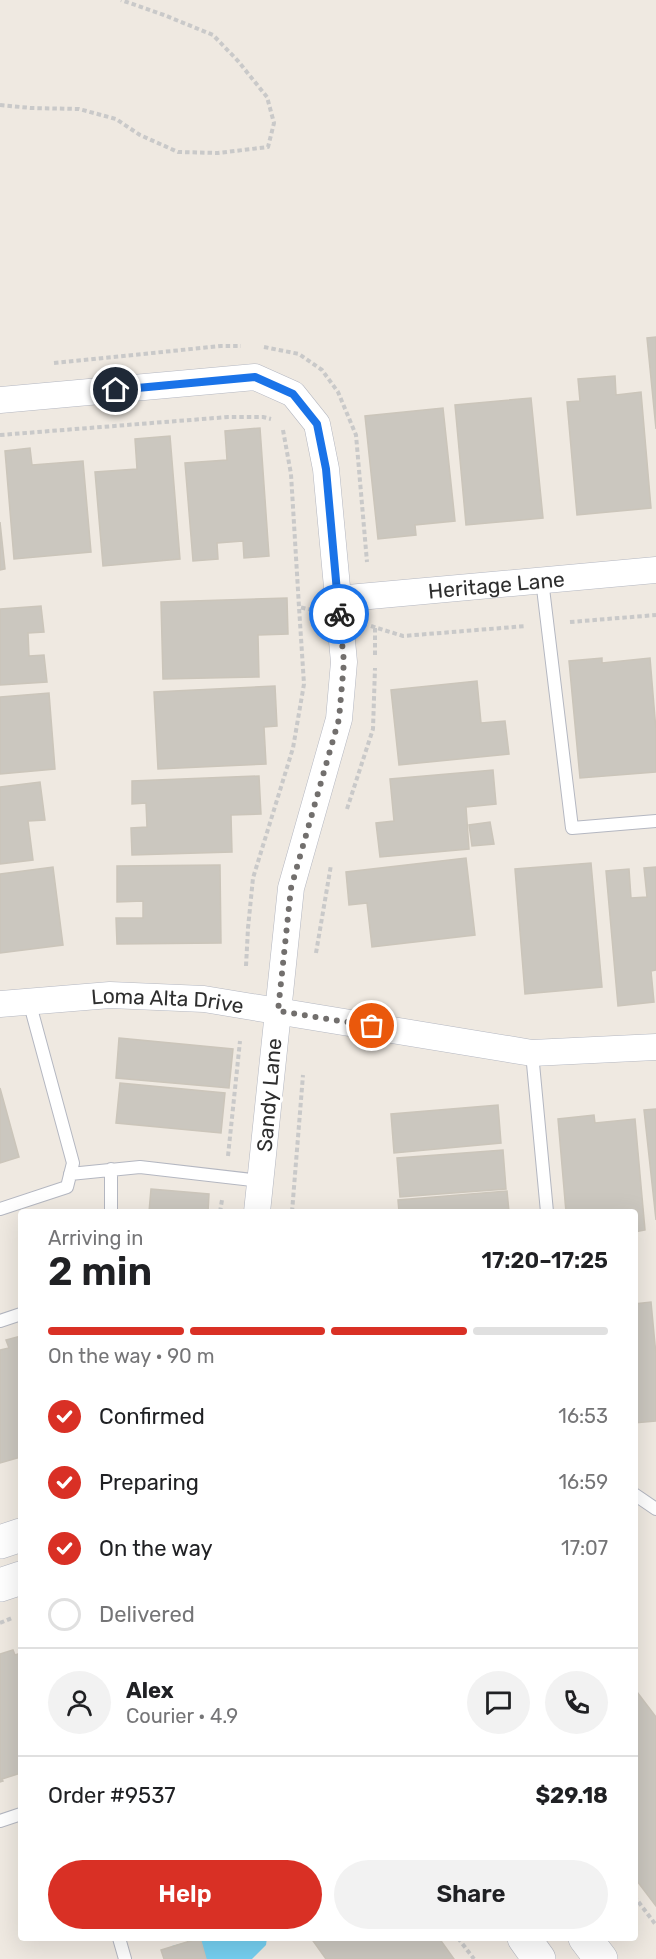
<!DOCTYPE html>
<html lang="en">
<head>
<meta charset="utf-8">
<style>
  body { margin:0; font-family:Rubik,sans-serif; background:#f2f2f2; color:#202124; height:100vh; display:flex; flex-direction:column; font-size:22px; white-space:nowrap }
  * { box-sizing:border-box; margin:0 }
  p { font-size:20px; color:#757577 }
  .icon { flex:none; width:33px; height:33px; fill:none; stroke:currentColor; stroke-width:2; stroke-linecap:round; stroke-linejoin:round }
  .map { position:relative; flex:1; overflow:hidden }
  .panel { position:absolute; left:18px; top:1209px; width:620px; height:732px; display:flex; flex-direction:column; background:#fff; border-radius:6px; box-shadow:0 6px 24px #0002 }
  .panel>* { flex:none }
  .pin { position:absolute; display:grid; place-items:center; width:51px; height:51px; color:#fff; margin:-26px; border:3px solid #fff; border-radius:50%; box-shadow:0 2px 6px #0007 }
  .courier { position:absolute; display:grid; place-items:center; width:60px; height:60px; margin:-30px; border:4px solid #1a73e8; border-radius:50%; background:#fff; color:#222; box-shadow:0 2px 8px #0007 }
  .headline em { font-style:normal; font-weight:600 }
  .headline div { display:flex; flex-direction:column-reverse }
  .headline { display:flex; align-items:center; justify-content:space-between; height:102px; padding:0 30px }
  h1 { font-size:39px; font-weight:600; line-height:45px }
  .bar { display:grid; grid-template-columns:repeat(4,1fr); gap:9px 6px; align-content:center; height:72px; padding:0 30px }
  .bar i { height:8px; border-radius:4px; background:#e0e0e0 }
  .bar .on { background:#d93025 }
  .bar p { grid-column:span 4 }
  .line { display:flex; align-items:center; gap:15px; padding:0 30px; border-top:2px solid #e0e0e0 }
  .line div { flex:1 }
  .round { display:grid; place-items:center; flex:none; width:63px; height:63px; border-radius:32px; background:#f2f2f2 }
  ol { padding:0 30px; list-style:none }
  li { display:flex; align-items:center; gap:18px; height:66px }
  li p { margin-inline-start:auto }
  li .icon { padding:6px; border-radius:50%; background:#d93025; color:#fff; stroke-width:4 }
  li:last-child { color:#757577 }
  li i { width:33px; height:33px; border:3px solid #e0e0e0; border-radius:50% }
  .primary-button { display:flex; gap:12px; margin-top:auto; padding:12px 30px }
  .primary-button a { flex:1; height:69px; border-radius:36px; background:#d93025; color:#fff; font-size:24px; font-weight:600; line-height:69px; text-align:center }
  .primary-button a+a { background:#f2f2f2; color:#202124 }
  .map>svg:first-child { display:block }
  .water { fill:#75cff0 }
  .building { fill:#cbc7bf; stroke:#cbc5ba; stroke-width:1.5 }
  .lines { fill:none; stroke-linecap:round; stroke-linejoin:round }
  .lane-casing { stroke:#b4b7c1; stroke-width:14 }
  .street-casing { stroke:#b4b7c1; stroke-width:27 }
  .secondary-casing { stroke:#b4b7c1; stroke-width:34 }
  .path { stroke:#c9c9c9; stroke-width:4; stroke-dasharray:4.5 3; stroke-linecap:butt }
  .lane { stroke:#fff; stroke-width:12 }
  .street { stroke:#fff; stroke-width:26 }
  .secondary { stroke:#fff; stroke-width:33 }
  .done { stroke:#726f6d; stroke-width:6; stroke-dasharray:0 10.8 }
  .route { stroke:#1a73e8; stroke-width:8 }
  .labels { text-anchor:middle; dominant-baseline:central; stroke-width:6; stroke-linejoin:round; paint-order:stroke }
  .street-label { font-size:21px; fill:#2e2e2e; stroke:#fff }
</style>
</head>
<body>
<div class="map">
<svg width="656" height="1959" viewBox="0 0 656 1959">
  <rect width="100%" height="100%" fill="#efe9e1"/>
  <path class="water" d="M187,1938H267L266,1945L252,1959H176L172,1946L187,1942Z"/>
  <path class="building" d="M656,337V429L647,338Z
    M615,376L616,395L641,392L651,508L577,515L567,402L580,401L578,379Z
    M531,398L543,518L466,525L455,405Z
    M443,408L455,521L415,525L416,535L378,539L365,416Z
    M260,428L269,556L244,558L243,541L217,543L218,559L193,561L185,463L227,460L225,431Z
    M170,436L180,559L103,566L95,472L137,469L135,439Z
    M30,448L32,465L83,461L91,552L14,559L5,451Z
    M0,522L5,569L0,570Z
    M287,598L288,634L258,635L259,677L163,679L161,602Z
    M41,606L44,632L28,633L29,656L44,655L47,682L0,685V609Z
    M602,658V663L650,658L656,730V772L580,778L569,661Z
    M477,681L481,723L505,721L509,754L399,765L391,690Z
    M275,686L277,726L264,727L266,764L158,769L154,692Z
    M49,693L55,769L0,774V697Z
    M493,770L496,804L466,807L469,849L380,857L376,823L394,821L390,779Z
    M259,776L261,814L231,815L232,852L132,855L131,828L147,827L146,803L132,804V781Z
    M40,782L45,820L28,821L33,860L0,864V787Z
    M490,822L494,844L472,846L469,825Z
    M466,858L475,935L372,947L367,903L349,905L346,872Z
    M591,863L602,987L525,994L515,869Z
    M220,865L221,943L117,944L116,918H143V901L117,902V866Z
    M53,867L63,945L0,953V874Z
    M656,867V970L651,971L654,1002L618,1006L606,871L629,869L631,898L647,897L644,868Z
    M119,1038L233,1049L229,1088L116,1078Z
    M120,1083L225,1093L221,1133L116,1123Z
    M0,1088L19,1157L0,1163Z
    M498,1105L501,1143L394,1153L391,1114Z
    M656,1109V1220L644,1110Z
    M594,1115L595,1123L635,1119L645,1230L634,1232V1212H566L558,1119Z
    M503,1150L506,1189L400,1197L397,1158Z
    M151,1189L209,1194L208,1212H149Z
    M507,1191L509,1212H399L398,1200Z
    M651,1302L656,1355V1421L634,1423V1304Z
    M21,1336V1457L0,1463V1350L9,1348L6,1340Z
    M13,1650L15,1655L21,1653V1773L2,1779L3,1781L0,1782V1654Z
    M634,1688L656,1717V1906L634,1877Z
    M200,1938L206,1959H164L161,1950Z
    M311,1938H439L454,1959H326Z"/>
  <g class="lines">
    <defs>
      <path id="lane" d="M542,580L572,828L656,821
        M532,1053L547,1212
        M70,1174L140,1167L261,1181
        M0,1209L67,1187L73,1163L29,1001
        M111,1212V1169
        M0,1321L21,1314
        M634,1494L656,1509
        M0,1821L21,1814
        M119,1938L125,1959"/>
      <g id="street">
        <path d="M0,400L255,377L293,394L317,424L326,469L344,662L339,719L291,888L257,1212"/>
        <path id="s1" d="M337,599L656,570"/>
        <path id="s2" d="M0,1004L110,995L204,999L532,1053L656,1047"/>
      </g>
      <path id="secondary" d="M0,1542L21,1535
        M0,1585L21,1578
        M524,1938L539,1959
        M585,1938L601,1959"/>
    </defs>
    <use href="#lane" class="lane-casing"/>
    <use href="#street" class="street-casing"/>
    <use href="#secondary" class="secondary-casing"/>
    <path class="path" d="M0,105L31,108L79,109L116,119L140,135L178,152L218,153L268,147L274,123L267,97L238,61L213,35L164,15L121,0
      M264,347L299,354L322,370L338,392L356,435L367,562
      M54,363L221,346H241
      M283,430L291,474L299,607L312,610
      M0,435L228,417H263L271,419
      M570,622L656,615
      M371,626L403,636L526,626
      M375,628V657
      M347,809L373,729L375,668
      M316,953L331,865
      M246,966L248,928L253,878L293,748L304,684L299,607
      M228,1156L240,1041
      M220,1212L222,1200
      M292,1212L303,1075
      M0,1623L12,1618
      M634,1896L656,1925
      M458,1938L474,1959"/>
    <use href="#lane" class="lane"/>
    <use href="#street" class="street"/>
    <use href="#secondary" class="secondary"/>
  </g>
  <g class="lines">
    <path class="done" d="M339,614L344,662L339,719L291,888L278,1011L372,1026"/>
    <path class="route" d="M116,390L255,377L293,394L317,424L326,469L339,614"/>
  </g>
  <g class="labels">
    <g class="street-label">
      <text stroke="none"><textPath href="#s1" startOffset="160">Heritage Lane</textPath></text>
      <text stroke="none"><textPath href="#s2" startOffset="168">Loma Alta Drive</textPath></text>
      <text transform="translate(269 1095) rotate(-85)">Sandy Lane</text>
    </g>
  </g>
</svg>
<div class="pin" style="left:372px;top:1026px;background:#ea580c"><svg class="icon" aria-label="bag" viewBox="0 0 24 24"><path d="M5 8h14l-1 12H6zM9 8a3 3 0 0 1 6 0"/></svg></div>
<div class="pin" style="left:116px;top:390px;background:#1f2937"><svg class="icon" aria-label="home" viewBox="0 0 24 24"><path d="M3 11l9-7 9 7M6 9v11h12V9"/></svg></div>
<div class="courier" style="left:339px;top:614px"><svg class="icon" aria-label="bike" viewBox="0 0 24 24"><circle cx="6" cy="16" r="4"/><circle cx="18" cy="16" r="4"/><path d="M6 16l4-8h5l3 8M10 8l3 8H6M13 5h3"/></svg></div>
<section class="panel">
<div class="headline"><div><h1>2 min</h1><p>Arriving in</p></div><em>17:20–17:25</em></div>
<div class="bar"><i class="on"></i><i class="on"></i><i class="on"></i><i></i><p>On the way · 90 m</p></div>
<ol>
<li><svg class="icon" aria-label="check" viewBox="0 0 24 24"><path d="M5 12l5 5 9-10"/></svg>Confirmed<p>16:53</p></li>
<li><svg class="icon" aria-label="check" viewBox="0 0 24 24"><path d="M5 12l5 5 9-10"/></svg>Preparing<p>16:59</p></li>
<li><svg class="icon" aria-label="check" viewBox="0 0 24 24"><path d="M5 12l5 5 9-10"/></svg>On the way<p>17:07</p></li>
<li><i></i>Delivered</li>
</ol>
<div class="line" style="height:108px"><a class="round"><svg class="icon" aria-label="person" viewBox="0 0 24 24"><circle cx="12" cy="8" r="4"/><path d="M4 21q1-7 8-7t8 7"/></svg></a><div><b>Alex</b><p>Courier · 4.9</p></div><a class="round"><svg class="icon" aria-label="chat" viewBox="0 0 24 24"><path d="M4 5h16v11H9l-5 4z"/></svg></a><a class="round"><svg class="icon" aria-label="phone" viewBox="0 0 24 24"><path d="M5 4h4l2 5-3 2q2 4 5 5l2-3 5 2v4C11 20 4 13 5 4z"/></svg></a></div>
<div class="line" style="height:78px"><div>Order #9537</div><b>$29.18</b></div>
<div class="primary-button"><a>Help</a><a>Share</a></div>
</section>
</div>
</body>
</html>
